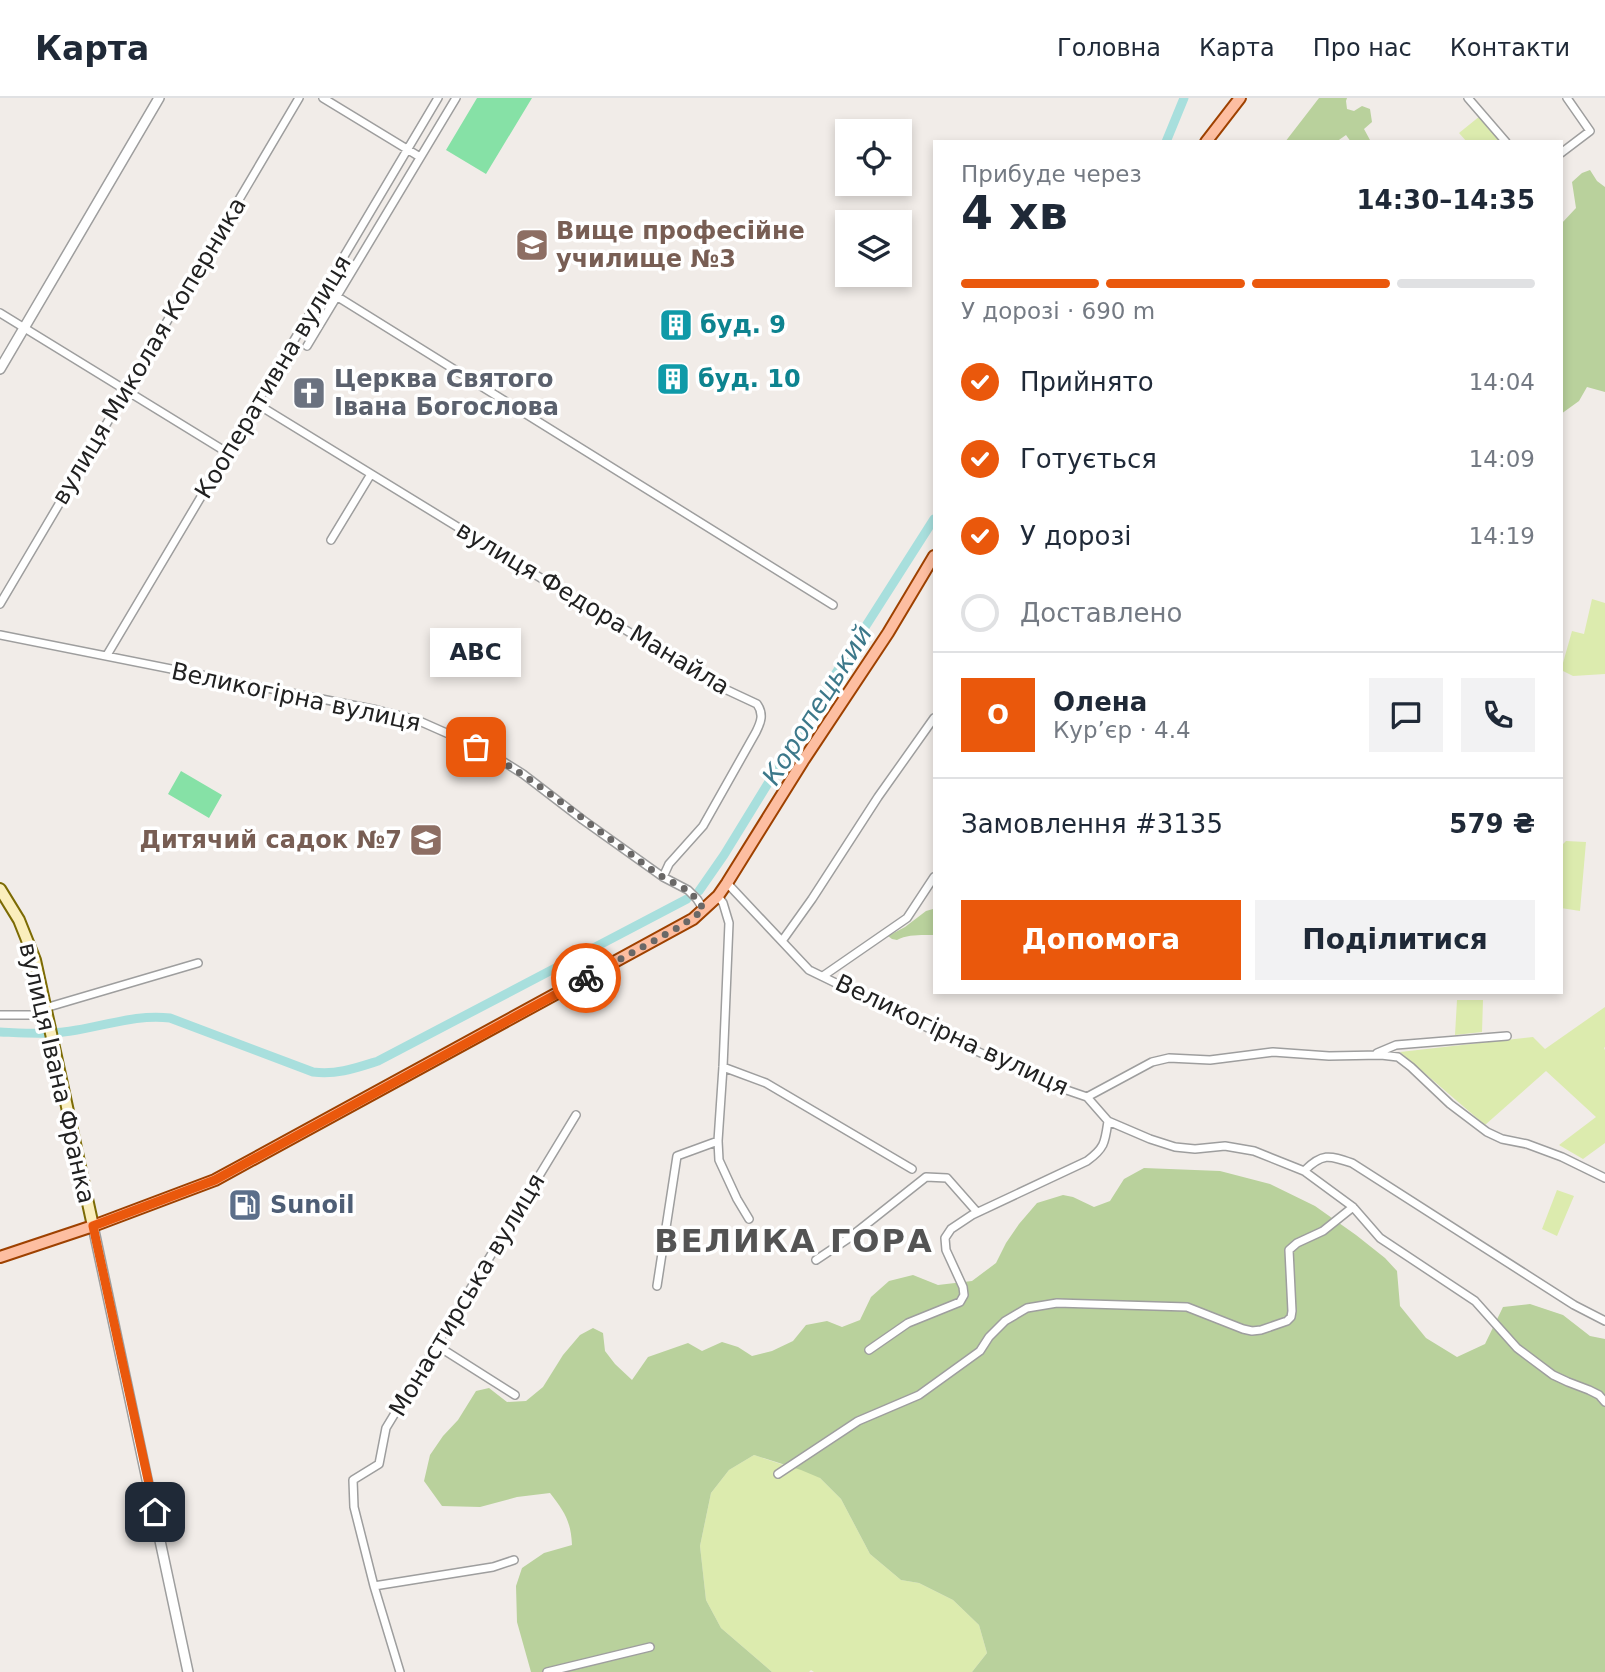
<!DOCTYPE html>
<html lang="uk">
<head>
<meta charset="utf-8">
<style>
  body { margin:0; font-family:"DejaVu Sans",sans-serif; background:#f2f2f3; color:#1f2937; height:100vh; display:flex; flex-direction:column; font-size:26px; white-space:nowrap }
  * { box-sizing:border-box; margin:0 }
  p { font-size:23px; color:#747a83 }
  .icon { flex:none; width:38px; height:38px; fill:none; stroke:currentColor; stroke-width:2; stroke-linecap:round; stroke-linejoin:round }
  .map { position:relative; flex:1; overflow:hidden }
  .panel { position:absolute; left:933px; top:42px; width:630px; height:854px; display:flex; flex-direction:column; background:#fff; border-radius:0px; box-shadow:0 4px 10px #0003 }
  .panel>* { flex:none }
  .fabs { position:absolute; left:835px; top:21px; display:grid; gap:14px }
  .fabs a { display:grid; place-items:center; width:77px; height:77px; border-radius:0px; background:#fff; box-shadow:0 4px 10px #0003; font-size:35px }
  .pin { position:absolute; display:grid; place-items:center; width:60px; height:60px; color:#fff; margin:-30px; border-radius:14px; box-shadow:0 4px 10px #0006 }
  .courier { position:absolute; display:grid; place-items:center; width:70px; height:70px; margin:-35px; border:5px solid #ea580c; border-radius:50%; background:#fff; color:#222; box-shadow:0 2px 9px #0007 }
  .bubble { position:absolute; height:49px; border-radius:0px; background:#fff; box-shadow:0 4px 10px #0003; font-size:23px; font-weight:600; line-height:49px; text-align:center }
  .overview em { font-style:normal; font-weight:600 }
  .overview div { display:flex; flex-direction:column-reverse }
  .overview { display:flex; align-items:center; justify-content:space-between; height:119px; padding:0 28px }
  h1 { font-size:46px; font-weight:600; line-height:52px }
  .bar { display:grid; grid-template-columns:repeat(4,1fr); gap:10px 7px; align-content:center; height:84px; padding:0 28px }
  .bar i { height:9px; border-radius:5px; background:#e0e1e3 }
  .bar .selected { background:#ea580c }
  .bar p { grid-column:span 4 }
  .line { display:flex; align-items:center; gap:18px; padding:0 28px; border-top:2px solid #e0e1e3 }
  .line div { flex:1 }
  .round { display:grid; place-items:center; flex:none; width:74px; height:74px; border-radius:0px; background:#f2f2f3 }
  ol { padding:0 28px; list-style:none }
  li { display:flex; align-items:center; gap:21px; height:77px }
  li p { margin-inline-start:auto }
  li .icon { padding:7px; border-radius:50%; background:#ea580c; color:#fff; stroke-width:4 }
  li:last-child { color:#747a83 }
  li i { width:38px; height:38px; border:4px solid #e0e1e3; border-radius:50% }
  .primary-button { display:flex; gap:14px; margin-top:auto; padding:14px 28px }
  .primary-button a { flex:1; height:80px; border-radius:0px; background:#ea580c; color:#fff; font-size:28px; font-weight:600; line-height:80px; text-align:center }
  .primary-button a+a { background:#f2f2f3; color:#1f2937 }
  header { display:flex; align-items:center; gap:42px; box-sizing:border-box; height:98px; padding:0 35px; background:#fff; border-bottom:2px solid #e0e1e3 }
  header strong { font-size:33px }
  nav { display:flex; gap:38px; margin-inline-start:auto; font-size:24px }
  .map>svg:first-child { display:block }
  .grass { fill:#dcebae }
  .forest { fill:#b9d19c }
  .pitch { fill:#86e1a6 }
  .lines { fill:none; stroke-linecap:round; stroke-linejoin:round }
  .canal { stroke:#a8dfdd; stroke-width:9 }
  .minor-casing { stroke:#9e9e9e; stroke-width:10 }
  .tertiary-casing { stroke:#9e9e9e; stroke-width:12 }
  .secondary-casing { stroke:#7c6b04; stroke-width:14 }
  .primary-casing { stroke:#9e4100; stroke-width:14 }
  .minor { stroke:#fff; stroke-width:7 }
  .tertiary { stroke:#fff; stroke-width:9 }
  .secondary { stroke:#faeebd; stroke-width:10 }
  .primary { stroke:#fdbea1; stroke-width:10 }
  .done { stroke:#6a6867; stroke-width:7; stroke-dasharray:0 12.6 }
  .route { stroke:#ea580c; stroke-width:9 }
  .labels { text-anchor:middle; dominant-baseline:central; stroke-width:7; stroke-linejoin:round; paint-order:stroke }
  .education-label { font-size:24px; font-weight:bold; fill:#785e54; stroke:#fff; text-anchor:start }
  .culture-label { font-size:24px; font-weight:bold; fill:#0d838f; stroke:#fff; text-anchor:start }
  .street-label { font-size:24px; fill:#212121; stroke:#fff }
  .worship-label { font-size:24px; font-weight:bold; fill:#5b616d; stroke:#fff; text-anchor:start }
  .service-label { font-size:24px; font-weight:bold; fill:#4e5e75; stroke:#fff; text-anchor:start }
  .water-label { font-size:26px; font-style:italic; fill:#3c788a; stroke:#fff }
  .district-label { font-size:32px; font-weight:bold; letter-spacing:2px; fill:#545454; stroke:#fff }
</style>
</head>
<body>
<header>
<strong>Карта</strong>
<nav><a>Головна</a><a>Карта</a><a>Про нас</a><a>Контакти</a></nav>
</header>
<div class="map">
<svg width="1605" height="1574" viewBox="0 0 1605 1574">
  <rect width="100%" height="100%" fill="#f1ece8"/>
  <path class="grass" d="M1480,18L1502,44H1467L1459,35Z
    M1592,501L1605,505V576L1573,578L1561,572L1572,533L1584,536Z
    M1566,743L1586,744L1580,813L1561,810V748Z
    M1457,902H1483L1482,934L1455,937Z
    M1605,909V949L1604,950L1605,952V1045L1583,1061L1559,1047L1596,1019L1546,973L1485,1027L1400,954L1533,939L1545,951Z
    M1557,1092L1574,1098L1557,1138L1542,1131Z
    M754,1357L793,1370L807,1360L820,1380L841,1401L870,1456L901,1482L919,1485L953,1502L979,1527L987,1555L972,1574H814L811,1572L809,1574H772L721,1530L706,1502L700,1448L711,1395L729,1372Z"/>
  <path class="forest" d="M1319,0H1347L1346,3L1347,11L1354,13L1362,8L1370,11L1372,24L1364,31L1370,42L1368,44H1351L1346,37L1336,44H1285Z
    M1590,72L1597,83L1605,89V294L1587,289L1579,303L1561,316V126L1576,110L1572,84L1582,75Z
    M933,811L934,813V837C922,837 908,836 897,842L892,841L888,838L905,829L926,813Z
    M1144,1070L1220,1073L1270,1086L1315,1108L1356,1137L1385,1160L1397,1173L1400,1208L1426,1240L1457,1259L1485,1246L1503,1209L1530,1206L1563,1217L1590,1238L1605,1241V1574H972L987,1555L979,1527L953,1502L919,1485L901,1482L870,1456L841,1401L820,1380L801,1372L754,1357L729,1372L711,1395L700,1448L706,1502L721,1530L772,1574H531L517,1524L516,1488L522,1470L544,1455L572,1447C571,1423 564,1413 550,1395L517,1399L480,1409L442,1408L424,1383L430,1357L443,1338L458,1322L476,1293L489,1290L507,1304L526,1303L543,1289L563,1257L580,1237L593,1230L603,1235L605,1253L615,1266L632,1282L648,1259L688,1245L702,1253L722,1244L738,1249L752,1258L772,1253L793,1243L806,1227L827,1223L842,1229L860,1222L871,1199L889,1183L913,1177L938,1187L972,1183L996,1165L1006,1145L1019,1126L1037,1105L1063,1097L1073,1099L1094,1109L1110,1103L1124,1081Z"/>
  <path class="pitch" d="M477,0H532L486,76L446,52Z
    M181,673L222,697L209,720L168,696Z"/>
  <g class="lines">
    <path class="canal" d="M1166,44L1184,0
      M699,793L724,757L839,570L934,421
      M0,934C25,935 52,937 77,932C108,927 138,916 170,920L313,974C337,977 356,970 378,963L687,801"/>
    <defs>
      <path id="minor" d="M323,0L420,59
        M1468,0L1506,44
        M1561,55L1590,33L1567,0
        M325,191L833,507
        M0,215L228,355
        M307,248L456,0
        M257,306L712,585L757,606C764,616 761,624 756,634L703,728L669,766L663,779
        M331,442L371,376
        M0,506L299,0
        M0,537L377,612L417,622L469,645L496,659L523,676L583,722L663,779L688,792L697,801L704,812
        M107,557L438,0
        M727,785L809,872L961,946L1052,987L1087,999L1152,964L1169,960L1210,962L1273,954L1329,958L1381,957L1398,959L1411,969L1450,1006L1487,1034L1502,1041L1527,1046L1562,1059L1605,1080
        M718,798L723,805L729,825L723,969L718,1043L719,1062L737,1101L749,1121
        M782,843L812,801L878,699L934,620
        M823,878L907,820L934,779
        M45,910L198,865
        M0,917H47
        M1377,955L1396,947L1507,938
        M723,969L766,985L912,1071
        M1087,999L1108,1023L1150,1041L1175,1049L1195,1051L1225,1048L1254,1053L1304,1073L1353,1109L1380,1140L1475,1203L1517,1250L1553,1277L1568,1284L1589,1292L1599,1297L1605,1304
        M1304,1073C1322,1055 1329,1057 1352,1065L1574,1207L1605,1223
        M816,1162L849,1140L926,1079L947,1080L977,1114
        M657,1188L677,1058L718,1043
        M436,1247L515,1297
        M869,1252L908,1225L960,1204L964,1197L963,1189L946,1152L945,1140L951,1131L972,1117L1087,1063C1105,1050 1105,1044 1108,1023
        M778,1376L858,1323L919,1297L980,1253L989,1239L1005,1223L1027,1210L1057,1205L1187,1209L1243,1231L1252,1233L1261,1232L1287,1223L1291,1219L1292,1213L1289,1152L1297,1145L1323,1133L1353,1109
        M374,1488L493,1469L514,1462
        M400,1574L374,1488L354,1409L353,1382L379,1366L386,1330L576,1017
        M547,1574L650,1549"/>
      <path id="tertiary" d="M0,271L159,0
        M93,1128L188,1574"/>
      <path id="secondary" d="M0,791L19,822L35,862L93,1128"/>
      <path id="primary" d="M1206,44L1240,0
        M0,1159L93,1128L215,1082L693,821L718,798L727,785L803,663L888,535L934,458"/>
    </defs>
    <use href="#minor" class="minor-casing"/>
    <use href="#tertiary" class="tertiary-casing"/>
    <use href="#secondary" class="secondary-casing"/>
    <use href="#primary" class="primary-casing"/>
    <use href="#minor" class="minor"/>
    <use href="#tertiary" class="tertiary"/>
    <use href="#secondary" class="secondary"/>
    <use href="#primary" class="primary"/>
  </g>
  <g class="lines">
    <path class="done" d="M476,649C531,677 577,718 628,754C639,762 651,772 663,779C684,791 690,790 704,812L679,829L586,880"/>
    <path class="route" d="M155,1414L93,1128L215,1082L586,880"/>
  </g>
  <defs>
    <symbol id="university-square" viewBox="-11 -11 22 22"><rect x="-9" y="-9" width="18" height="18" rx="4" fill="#8d6e63" stroke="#fff"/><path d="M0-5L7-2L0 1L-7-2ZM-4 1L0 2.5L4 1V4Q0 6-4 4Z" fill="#fff"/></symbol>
    <symbol id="building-square" viewBox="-11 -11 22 22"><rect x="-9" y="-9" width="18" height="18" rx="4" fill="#0f9aa8" stroke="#fff"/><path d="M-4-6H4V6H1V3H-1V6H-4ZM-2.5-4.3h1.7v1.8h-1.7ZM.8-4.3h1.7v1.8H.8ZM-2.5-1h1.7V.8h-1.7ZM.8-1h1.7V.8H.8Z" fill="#fff"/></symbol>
    <symbol id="church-square" viewBox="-11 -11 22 22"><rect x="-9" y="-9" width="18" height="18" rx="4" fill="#6b7280" stroke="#fff"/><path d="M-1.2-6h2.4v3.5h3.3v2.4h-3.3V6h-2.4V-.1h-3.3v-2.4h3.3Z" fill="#fff"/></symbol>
    <symbol id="school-square" viewBox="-11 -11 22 22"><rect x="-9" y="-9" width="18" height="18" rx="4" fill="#8d6e63" stroke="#fff"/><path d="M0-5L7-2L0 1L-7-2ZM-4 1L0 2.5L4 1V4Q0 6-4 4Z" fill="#fff"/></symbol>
    <symbol id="fuel-square" viewBox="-11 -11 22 22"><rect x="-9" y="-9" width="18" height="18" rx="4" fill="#5c6f8a" stroke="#fff"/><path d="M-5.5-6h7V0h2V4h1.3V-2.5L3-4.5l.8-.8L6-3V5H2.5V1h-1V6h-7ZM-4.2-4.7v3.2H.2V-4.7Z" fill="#fff"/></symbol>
  </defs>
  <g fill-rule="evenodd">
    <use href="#university-square" x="513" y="128" width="38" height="38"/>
    <use href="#building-square" x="657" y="208" width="38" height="38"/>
    <use href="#building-square" x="654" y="262" width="38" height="38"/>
    <use href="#church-square" x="290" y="276" width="38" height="38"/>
    <use href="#school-square" x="407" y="723" width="38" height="38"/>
    <use href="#fuel-square" x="226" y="1088" width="38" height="38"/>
  </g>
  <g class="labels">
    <g class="education-label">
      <text x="556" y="133">Вище професійне<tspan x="556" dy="28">училище №3</tspan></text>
      <text x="402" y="742" text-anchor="end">Дитячий садок №7</text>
    </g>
    <g class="culture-label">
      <text x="700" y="227">буд. 9</text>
      <text x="698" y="281">буд. 10</text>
    </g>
    <g class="street-label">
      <text transform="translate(149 253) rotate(-59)">вулиця Миколая Коперника</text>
      <text transform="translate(273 279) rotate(-59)">Кооперативна вулиця</text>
      <text transform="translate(593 510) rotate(31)">вулиця Федора Манайла</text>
      <text transform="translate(296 599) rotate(12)">Великогірна вулиця</text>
      <text transform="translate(952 937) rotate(25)">Великогірна вулиця</text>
      <text transform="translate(57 975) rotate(77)">вулиця Івана Франка</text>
      <text transform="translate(467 1197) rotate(-59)">Монастирська вулиця</text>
    </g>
    <g class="worship-label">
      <text x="334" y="281">Церква Святого<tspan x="334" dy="28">Івана Богослова</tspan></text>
    </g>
    <g class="service-label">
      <text x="270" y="1107">Sunoil</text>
    </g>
    <g class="water-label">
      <text transform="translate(817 607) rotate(-58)">Коропецький</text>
    </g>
    <g class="district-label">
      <text x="794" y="1143">ВЕЛИКА ГОРА</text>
    </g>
  </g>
</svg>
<div class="fabs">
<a><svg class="icon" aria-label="locate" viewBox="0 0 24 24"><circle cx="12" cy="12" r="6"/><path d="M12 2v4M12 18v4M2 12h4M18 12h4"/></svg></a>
<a><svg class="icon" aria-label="layers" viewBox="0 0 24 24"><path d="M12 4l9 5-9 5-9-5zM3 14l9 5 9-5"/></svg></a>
</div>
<div class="pin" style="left:476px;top:649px;background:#ea580c"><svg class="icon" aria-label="bag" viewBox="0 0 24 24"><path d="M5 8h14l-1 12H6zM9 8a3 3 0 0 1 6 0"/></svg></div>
<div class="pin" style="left:155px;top:1414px;background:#1f2937"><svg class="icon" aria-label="home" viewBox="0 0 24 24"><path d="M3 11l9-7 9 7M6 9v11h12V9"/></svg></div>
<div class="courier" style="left:586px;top:880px"><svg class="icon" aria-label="bike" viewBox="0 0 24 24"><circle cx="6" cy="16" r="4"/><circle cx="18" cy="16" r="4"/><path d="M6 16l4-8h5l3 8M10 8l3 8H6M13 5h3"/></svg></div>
<div class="bubble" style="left:430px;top:530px;width:91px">АВС</div>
<section class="panel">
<div class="overview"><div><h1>4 хв</h1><p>Прибуде через</p></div><em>14:30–14:35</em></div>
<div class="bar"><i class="selected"></i><i class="selected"></i><i class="selected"></i><i></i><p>У дорозі · 690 m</p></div>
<ol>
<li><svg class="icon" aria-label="check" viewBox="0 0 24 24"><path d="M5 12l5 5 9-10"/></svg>Прийнято<p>14:04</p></li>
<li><svg class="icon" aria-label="check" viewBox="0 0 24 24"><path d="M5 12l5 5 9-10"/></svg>Готується<p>14:09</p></li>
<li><svg class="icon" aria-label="check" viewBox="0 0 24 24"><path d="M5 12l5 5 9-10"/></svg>У дорозі<p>14:19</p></li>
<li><i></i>Доставлено</li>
</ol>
<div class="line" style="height:126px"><b class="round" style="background:#ea580c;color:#fff">О</b><div><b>Олена</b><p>Кур’єр · 4.4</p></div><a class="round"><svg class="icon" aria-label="chat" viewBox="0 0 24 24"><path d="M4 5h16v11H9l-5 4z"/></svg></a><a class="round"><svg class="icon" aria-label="phone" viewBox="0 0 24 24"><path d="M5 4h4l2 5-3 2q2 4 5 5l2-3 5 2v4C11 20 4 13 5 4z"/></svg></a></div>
<div class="line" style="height:91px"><div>Замовлення #3135</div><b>579 ₴</b></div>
<div class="primary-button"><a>Допомога</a><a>Поділитися</a></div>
</section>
</div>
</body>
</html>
